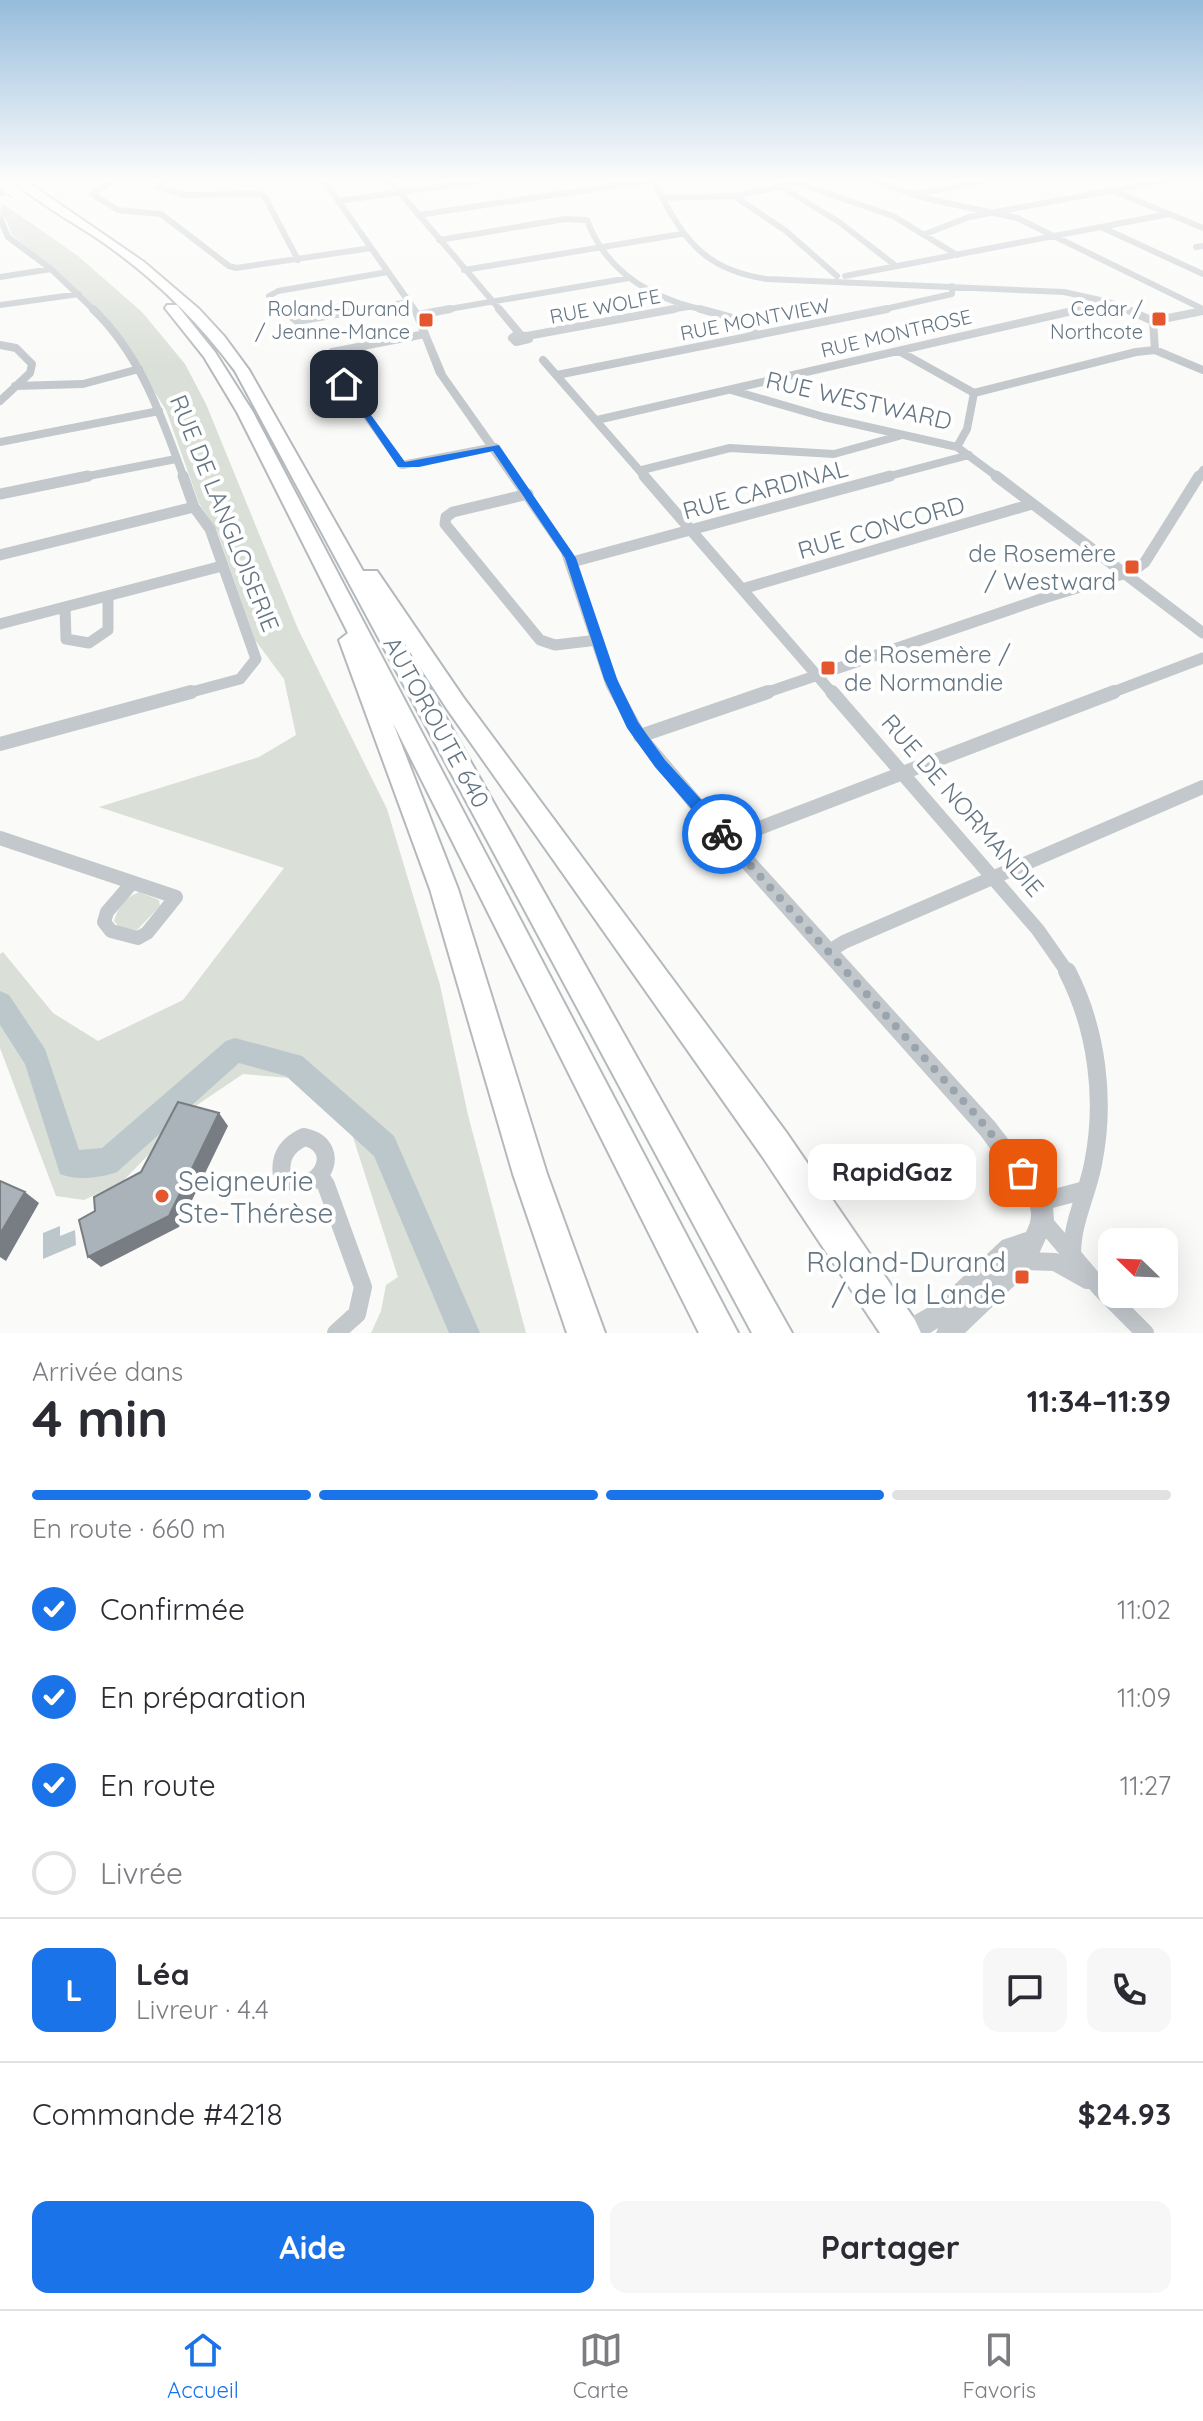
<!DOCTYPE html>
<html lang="fr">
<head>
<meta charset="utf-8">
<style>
  body { margin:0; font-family:Quicksand,sans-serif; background:#f7f7f7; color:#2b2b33; height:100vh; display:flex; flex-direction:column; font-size:30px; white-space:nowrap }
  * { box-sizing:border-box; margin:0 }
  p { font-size:26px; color:#7c7c81 }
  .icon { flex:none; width:44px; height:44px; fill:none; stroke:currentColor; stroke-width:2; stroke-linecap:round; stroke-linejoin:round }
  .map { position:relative; height:1333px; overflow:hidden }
  .sheet { display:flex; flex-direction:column; background:#fff; flex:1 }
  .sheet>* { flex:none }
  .needle { width:52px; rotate:293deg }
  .buttons { position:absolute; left:1098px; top:1228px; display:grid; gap:16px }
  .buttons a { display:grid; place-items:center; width:80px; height:80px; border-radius:16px; background:#fff; box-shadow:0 8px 32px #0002; font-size:40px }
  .pin { position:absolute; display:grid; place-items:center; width:68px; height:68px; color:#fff; margin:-34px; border-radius:16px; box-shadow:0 4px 12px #0006 }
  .courier { position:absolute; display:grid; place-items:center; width:80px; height:80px; margin:-40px; border:6px solid #1a73e8; border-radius:50%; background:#fff; color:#222; box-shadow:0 2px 10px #0007 }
  .bubble { position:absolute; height:56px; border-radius:16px; background:#fff; box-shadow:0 8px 32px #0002; font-size:26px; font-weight:700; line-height:56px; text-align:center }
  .headline em { font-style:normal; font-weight:700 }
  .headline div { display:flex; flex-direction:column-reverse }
  .headline { display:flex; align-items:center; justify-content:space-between; height:136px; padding:0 32px }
  h1 { font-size:52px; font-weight:700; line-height:60px }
  .bar { display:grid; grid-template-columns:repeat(4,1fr); gap:12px 8px; align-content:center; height:96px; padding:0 32px }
  .bar i { height:10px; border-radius:6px; background:#e1e1e2 }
  .bar .current { background:#1a73e8 }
  .bar p { grid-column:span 4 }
  .line { display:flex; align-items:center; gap:20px; padding:0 32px; border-top:2px solid #e1e1e2 }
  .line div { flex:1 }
  .round { display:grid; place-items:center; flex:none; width:84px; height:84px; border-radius:16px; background:#f7f7f7 }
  ol { padding:0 32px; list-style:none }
  li { display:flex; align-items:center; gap:24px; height:88px }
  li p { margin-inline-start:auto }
  li .icon { padding:8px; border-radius:50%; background:#1a73e8; color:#fff; stroke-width:4 }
  li:last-child { color:#7c7c81 }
  li i { width:44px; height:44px; border:4px solid #e1e1e2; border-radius:50% }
  .cta { display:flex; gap:16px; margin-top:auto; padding:16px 32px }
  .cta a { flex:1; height:92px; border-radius:16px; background:#1a73e8; color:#fff; font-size:32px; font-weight:700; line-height:92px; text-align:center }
  .cta a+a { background:#f7f7f7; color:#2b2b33 }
  .tabs { display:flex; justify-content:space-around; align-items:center; height:112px; border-top:2px solid #e1e1e2; background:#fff; font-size:22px; color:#7c7c81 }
  .tabs a { display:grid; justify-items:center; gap:4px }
  .tabs .current { color:#1a73e8 }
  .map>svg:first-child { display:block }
  .green { fill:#dadfd7 }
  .water { fill:#bbc7cb }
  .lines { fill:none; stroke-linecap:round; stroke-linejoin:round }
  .river { fill:#bbc7cb; fill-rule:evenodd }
  .motorway-casing { stroke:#b4b9bd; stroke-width:4 }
  .minor-far4 { stroke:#c3c8cc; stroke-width:6 }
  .minor-far3 { stroke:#c3c8cc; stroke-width:8 }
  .minor-far2 { stroke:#c3c8cc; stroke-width:11 }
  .minor-far1 { stroke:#c3c8cc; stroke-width:14 }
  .minor { stroke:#c3c8cc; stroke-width:18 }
  .tertiary { fill:#c3c8cc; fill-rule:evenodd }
  .motorway { fill:#fff; fill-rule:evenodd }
  .motorway-bridge-casing { stroke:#b4b9bd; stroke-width:14; stroke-linecap:butt }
  .motorway-bridge { stroke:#fff; stroke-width:12 }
  .shaded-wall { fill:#777d82 }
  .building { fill:#aab3b9; stroke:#777d82; stroke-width:2 }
  .route { fill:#1a73e8 }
  .done { stroke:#99a4ac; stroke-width:8; stroke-dasharray:0 14.4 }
  .poi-dot { fill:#e4572e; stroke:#fff; stroke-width:3 }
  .labels { text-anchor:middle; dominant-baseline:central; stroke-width:8; stroke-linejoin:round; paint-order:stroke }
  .far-street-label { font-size:20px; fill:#657683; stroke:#fff }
  .far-poi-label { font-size:20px; fill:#657683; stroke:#fff; text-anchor:end }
  .street-label { font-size:24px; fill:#657683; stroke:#fff }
  .poi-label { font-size:24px; fill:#657683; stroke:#fff; text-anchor:end }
  .near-poi-label { font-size:28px; fill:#657683; stroke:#fff; text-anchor:start }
</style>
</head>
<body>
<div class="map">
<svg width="1203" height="1333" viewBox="0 0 1203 1333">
  <rect width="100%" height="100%" fill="#fafaf8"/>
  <path class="green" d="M2,203L78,256L142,312L185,364L206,404L298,629L387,809L440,985L468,1115L526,1333H371L381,1311L386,1285L398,1277L342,1103L289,1078L243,1074L197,1105L122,1182L84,1200L56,1196L0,1048V954L3,952L53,1013L98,1041L183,1000L284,868L99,807L259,757L296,735L284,679L255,640L217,531L199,503L166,410L106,316L11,234L7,221L0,214Z
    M139,892L159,900L160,906L137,930L119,927L114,921C117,909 127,896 139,892Z"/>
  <path class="water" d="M60,1226V1236L75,1230L76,1245L43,1259V1233Z"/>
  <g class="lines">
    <path class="river" d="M28,181H41L0,197V191Z
      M0,991L9,995L45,1049L79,1150L102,1148L226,1041L235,1038L302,1056L394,1136L480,1333H449L374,1156L286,1076L239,1063L117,1172C101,1178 76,1181 60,1174L25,1064L0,1025Z"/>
    <defs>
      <path id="motorway" d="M13,181H26L144,262L199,309L224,336L249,370L363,571H377L463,697L786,1132L915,1320L921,1333H880L762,1156L447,709L401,638L792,1333H752L235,371C198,321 155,279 104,243C75,223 40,205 13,181Z
        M167,305H177L215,352L253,412L738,1333H699L393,723L458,889L547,1174L605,1333H567L513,1174L430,889L339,640L348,633L237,412L204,357L165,308Z"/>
    </defs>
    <use href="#motorway" class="motorway-casing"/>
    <path class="minor-far4" d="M112,181L92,194L118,210L161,214L229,266L236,268L371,248
      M162,181L157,187L183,195L260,194L265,197L298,260
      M390,181L501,311
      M653,181C683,237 700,269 767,279L1064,292L1109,302L1131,311
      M877,181L924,198L1017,218L1203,309
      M798,183L893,216L957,255
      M780,186L839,222L896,266
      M1114,191L1203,228
      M916,194L984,181
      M734,196L786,231L837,276
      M662,198L734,196L802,182
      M338,201L481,181
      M418,215L647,181
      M0,218L8,237L51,269L95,311
      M1101,227L1203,274
      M925,234L969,217L1162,181
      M439,240L565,219L587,220C607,274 654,300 709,311
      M1196,247L1203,246
      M464,270L681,234
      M845,276L1169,214
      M0,277L51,269
      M0,305L79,294
      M284,311L269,296L278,291L388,272
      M353,311L409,302
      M438,311L629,278
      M663,311L688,307
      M876,311L952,294V286
      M1072,311L1109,303"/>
    <path class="minor-far3" d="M93,309C141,355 162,418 184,478
      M282,309L297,321L365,309
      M499,309L520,334
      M700,309L733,318L757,335
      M1126,309L1153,321
      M418,315L450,309
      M1153,321L1155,350L1203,370
      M1153,321L1203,311
      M425,334L332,352L326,359L402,465L495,447
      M516,335L527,336L529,339L516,342L512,338Z
      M527,336L674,309
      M0,345L16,348L32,364L30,373L0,401
      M899,351L974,393
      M543,360L646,478
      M557,375L887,309
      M15,386L83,384L139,369
      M731,390L824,417L957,447L999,478
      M974,393L1136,352L1155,350
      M597,420L1081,309
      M0,442L159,411
      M957,447L967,429L974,393
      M642,470L730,448L834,454L899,436
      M78,478L176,459
      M882,478L969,455
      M1198,478L1203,470"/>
    <path class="minor-far2" d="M183,476L194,507L210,529L256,659L240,679L184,694
      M644,476L833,694
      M996,476L1203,633
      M0,494L88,476
      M528,494L453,512L446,517L445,524L540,640L555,645L598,640
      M0,555L194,507
      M572,562L890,476
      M742,589L1032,504
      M65,607L66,639L89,643L108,630V596
      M0,624L222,566
      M762,694L1044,598L1133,571L1145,562L1199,476
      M1108,694L1203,658"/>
    <path class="minor-far1" d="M832,692L1038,930L1068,973
      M640,736L768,692
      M0,744L191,692
      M0,838L176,897L147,933L138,938L111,931L104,922L107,912L132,883
      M728,840L1114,692
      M828,952L844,942L1203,787"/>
    <path class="minor" d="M1067,971C1097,1029 1106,1100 1093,1164C1087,1195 1072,1222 1072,1254
      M304,1137C348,1146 317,1204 282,1176C279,1157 287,1145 304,1137Z
      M319,1175L326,1185L363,1287L357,1314L336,1333
      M1040,1202L1085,1190
      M1043,1221L1101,1289L1145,1333
      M1024,1261L1055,1262L1087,1280"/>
    <path class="tertiary" d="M321,181H328L420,312L446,374L573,553L620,687L645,732L706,804L995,1122L1043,1184L1053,1206L1054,1221L1032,1269L965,1333H936L938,1328L930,1333H896L899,1324L934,1304L1002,1240L1026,1232C1032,1220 1033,1212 1027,1200L981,1136L694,814L635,740L606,687L561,553L436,374L412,312Z"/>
    <use href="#motorway" class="motorway"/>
    <defs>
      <path id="motorway-bridge" d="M0,181L17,193"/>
    </defs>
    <use href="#motorway-bridge" class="motorway-bridge-casing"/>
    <use href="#motorway-bridge" class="motorway-bridge"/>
  </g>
  <path class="shaded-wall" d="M219,1113L228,1126L179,1227L101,1267L88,1257Z
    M25,1192L39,1203L6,1261L0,1257V1234Z"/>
  <path class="building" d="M178,1102L219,1113L169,1216L88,1257L79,1220L95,1211L94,1197L141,1172Z
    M0,1181L25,1192L0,1234Z"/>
  <linearGradient id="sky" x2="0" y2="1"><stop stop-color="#96bcdc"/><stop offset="0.49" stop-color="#fdfdfc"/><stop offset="1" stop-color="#fdfdfc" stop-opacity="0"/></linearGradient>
  <rect width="1203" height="368" fill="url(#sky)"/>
  <path class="route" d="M341,382H347L405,462L499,445L576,558L617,679L638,722L665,760L728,829V838H717L655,767L627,728L604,679L565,558L493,451L419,467H398Z"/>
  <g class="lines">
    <path class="done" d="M722,834L975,1114L1023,1173"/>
  </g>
  <g class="poi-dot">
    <rect x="1151" y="311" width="16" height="16" rx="4"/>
    <rect x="418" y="312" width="16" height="16" rx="4"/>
    <rect x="1124" y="559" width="16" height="16" rx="4"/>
    <rect x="820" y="660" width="16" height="16" rx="4"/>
    <circle cx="162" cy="1196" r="8"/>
    <rect x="1014" y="1269" width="16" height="16" rx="4"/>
  </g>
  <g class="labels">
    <g class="far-street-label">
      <text transform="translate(605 306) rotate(-11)">RUE WOLFE</text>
      <text transform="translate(755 319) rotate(-11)">RUE MONTVIEW</text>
      <text transform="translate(896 333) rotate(-13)">RUE MONTROSE</text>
    </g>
    <g class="far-poi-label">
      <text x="410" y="308">Roland-Durand<tspan x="410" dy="23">/ Jeanne-Mance</tspan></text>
      <text x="1143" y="308">Cedar /<tspan x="1143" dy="23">Northcote</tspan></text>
    </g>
    <g class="street-label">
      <text transform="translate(859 400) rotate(13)">RUE WESTWARD</text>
      <text transform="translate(765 489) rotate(-15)">RUE CARDINAL</text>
      <text transform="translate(225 513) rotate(68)">RUE DE LANGLOISERIE</text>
      <text transform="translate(881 527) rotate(-16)">RUE CONCORD</text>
      <text transform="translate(437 722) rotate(61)">AUTOROUTE 640</text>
      <text transform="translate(963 805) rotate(49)">RUE DE NORMANDIE</text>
    </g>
    <g class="poi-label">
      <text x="1116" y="553">de Rosemère<tspan x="1116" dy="28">/ Westward</tspan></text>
      <text x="844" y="654" text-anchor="start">de Rosemère /<tspan x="844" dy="28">de Normandie</tspan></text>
    </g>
    <g class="near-poi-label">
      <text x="178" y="1180">Seigneurie<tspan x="178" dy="32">Ste-Thérèse</tspan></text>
      <text x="1006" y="1261" text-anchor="end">Roland-Durand<tspan x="1006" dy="32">/ de la Lande</tspan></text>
    </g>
  </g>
</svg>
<div class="buttons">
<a><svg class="needle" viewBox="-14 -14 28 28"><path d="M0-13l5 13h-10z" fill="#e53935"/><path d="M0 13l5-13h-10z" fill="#7c7c81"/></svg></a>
</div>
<div class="pin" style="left:1023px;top:1173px;background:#ea580c"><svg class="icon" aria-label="bag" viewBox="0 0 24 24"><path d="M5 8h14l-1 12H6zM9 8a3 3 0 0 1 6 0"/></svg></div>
<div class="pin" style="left:344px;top:384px;background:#1f2937"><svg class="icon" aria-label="home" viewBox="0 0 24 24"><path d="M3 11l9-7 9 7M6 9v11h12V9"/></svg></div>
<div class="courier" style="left:722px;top:834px"><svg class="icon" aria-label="bike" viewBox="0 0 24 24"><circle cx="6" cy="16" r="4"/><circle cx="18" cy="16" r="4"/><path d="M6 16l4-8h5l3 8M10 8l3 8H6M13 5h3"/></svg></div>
<div class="bubble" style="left:808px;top:1144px;width:168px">RapidGaz</div>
</div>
<section class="sheet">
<div class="headline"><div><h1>4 min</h1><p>Arrivée dans</p></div><em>11:34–11:39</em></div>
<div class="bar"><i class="current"></i><i class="current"></i><i class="current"></i><i></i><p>En route · 660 m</p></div>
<ol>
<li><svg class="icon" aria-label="check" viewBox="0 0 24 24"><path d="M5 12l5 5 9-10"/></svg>Confirmée<p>11:02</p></li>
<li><svg class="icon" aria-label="check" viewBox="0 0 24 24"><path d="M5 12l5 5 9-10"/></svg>En préparation<p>11:09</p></li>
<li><svg class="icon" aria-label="check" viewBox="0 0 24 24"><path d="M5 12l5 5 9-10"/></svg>En route<p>11:27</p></li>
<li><i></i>Livrée</li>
</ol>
<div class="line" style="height:144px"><b class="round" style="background:#1a73e8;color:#fff">L</b><div><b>Léa</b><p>Livreur · 4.4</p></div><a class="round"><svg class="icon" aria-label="chat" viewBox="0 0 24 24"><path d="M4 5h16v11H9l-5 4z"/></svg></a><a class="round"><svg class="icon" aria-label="phone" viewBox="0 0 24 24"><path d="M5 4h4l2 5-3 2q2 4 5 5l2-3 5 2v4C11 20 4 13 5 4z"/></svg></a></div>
<div class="line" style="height:104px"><div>Commande #4218</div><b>$24.93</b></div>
<div class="cta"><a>Aide</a><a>Partager</a></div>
</section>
<nav class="tabs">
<a class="current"><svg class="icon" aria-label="home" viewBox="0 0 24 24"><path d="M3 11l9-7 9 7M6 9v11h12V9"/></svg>Accueil</a>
<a><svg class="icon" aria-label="map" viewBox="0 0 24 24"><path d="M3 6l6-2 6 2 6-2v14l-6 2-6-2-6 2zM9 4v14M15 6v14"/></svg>Carte</a>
<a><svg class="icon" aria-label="saved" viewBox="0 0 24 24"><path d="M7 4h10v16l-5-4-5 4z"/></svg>Favoris</a>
</nav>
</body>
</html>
